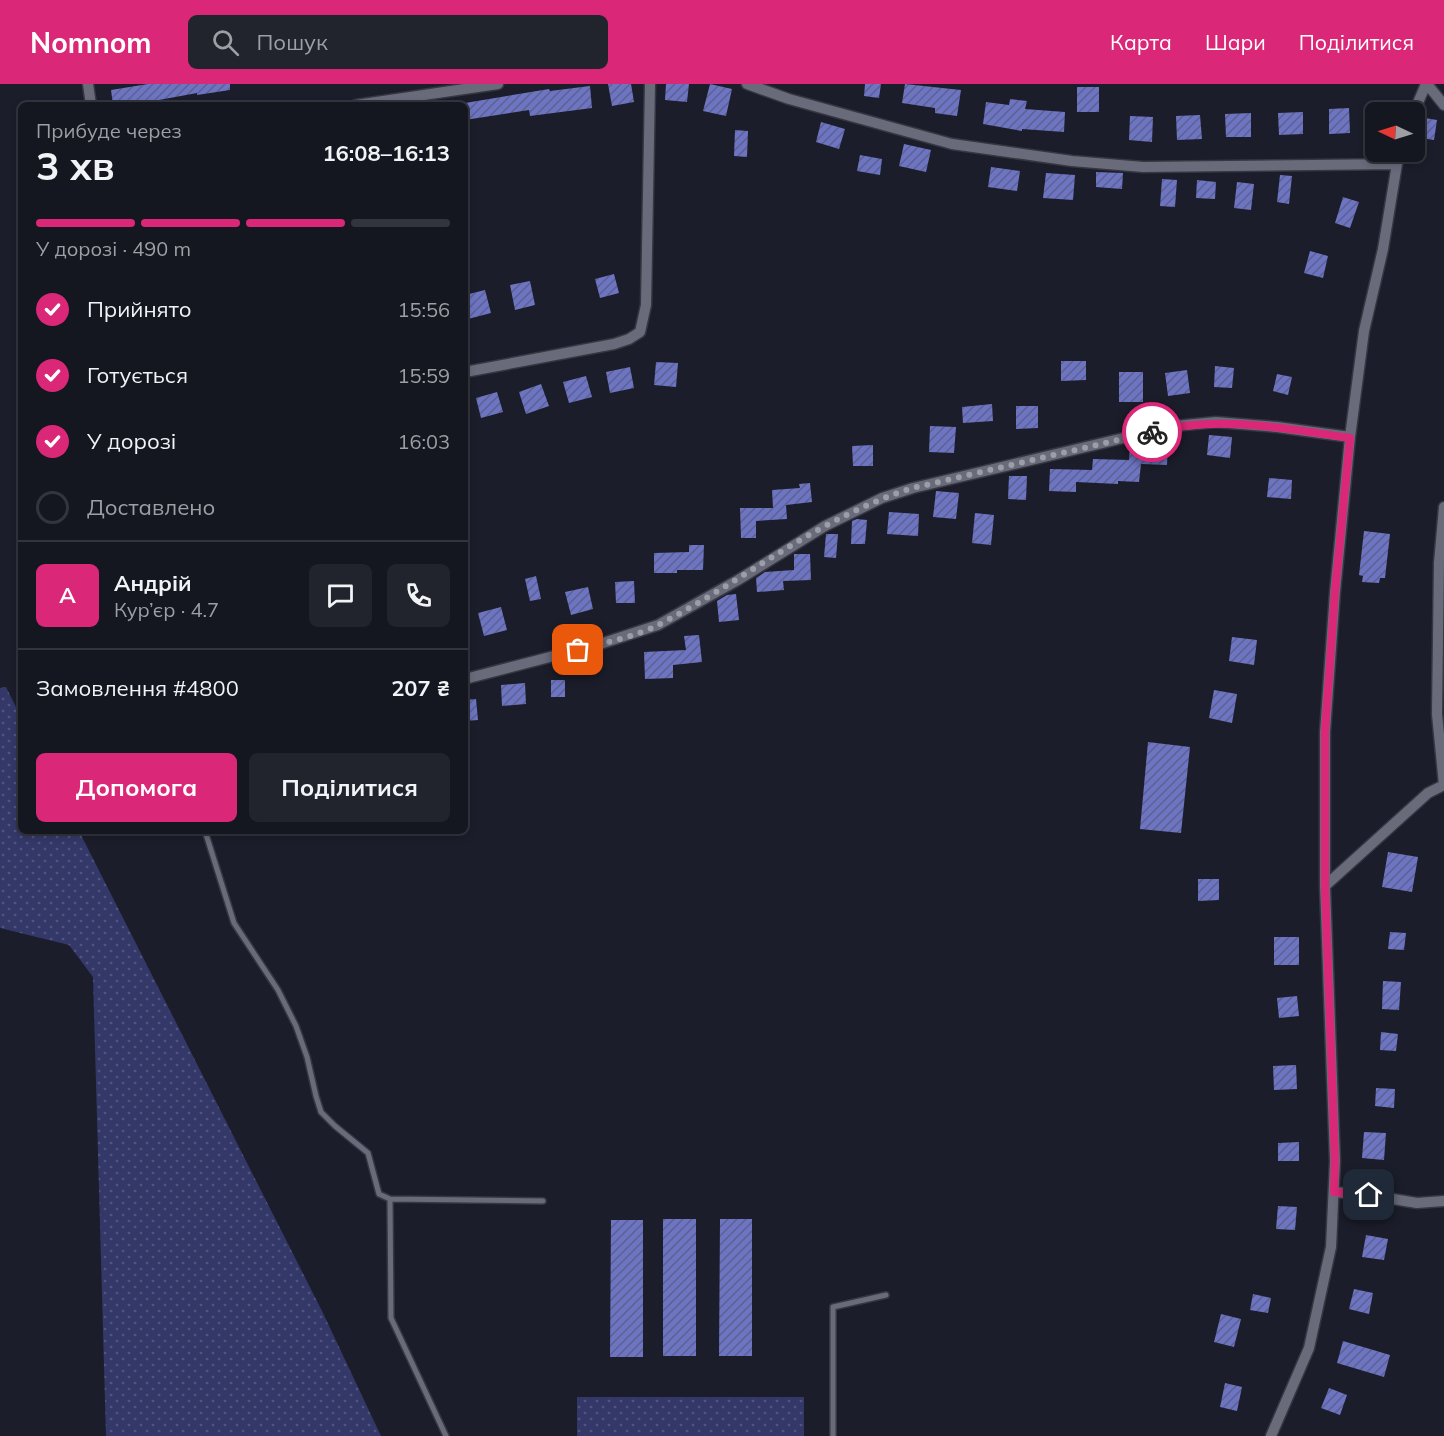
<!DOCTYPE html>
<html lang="uk">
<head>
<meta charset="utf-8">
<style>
  body { margin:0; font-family:Mulish,sans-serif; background:#21232d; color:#f1f3f6; height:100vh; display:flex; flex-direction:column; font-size:22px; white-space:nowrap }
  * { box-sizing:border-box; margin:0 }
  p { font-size:20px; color:#9d9fa5 }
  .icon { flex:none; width:33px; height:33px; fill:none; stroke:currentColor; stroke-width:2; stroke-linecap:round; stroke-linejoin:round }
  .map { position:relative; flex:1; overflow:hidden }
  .sheet { position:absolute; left:18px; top:18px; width:450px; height:732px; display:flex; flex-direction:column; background:#141620; border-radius:9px; box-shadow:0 3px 9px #0003,0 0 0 2px #33353e }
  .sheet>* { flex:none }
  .needle { width:39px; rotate:274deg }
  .controls { position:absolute; left:1365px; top:18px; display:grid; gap:12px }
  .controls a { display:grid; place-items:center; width:60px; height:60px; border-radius:9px; background:#141620; box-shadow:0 3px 9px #0003,0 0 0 2px #33353e; font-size:30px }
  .pin { position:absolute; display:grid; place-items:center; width:51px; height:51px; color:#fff; margin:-26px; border-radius:12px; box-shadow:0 3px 9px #0006 }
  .courier { position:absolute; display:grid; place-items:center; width:60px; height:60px; margin:-30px; border:4px solid #db2777; border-radius:50%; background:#fff; color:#222; box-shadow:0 2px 8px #0007 }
  .overview em { font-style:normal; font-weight:700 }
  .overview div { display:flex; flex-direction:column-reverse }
  .overview { display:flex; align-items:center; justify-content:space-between; height:102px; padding:0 18px }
  h1 { font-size:39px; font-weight:700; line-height:45px }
  .bar { display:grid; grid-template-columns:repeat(4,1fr); gap:9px 6px; align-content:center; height:72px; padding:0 18px }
  .bar i { height:8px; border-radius:4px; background:#33353e }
  .bar .active { background:#db2777 }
  .bar p { grid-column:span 4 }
  .line { display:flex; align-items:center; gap:15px; padding:0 18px; border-top:2px solid #33353e }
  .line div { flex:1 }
  .round { display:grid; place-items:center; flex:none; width:63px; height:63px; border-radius:9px; background:#21232d }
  ol { padding:0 18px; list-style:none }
  li { display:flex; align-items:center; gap:18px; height:66px }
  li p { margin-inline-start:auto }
  li .icon { padding:6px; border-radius:50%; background:#db2777; color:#fff; stroke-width:4 }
  li:last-child { color:#9d9fa5 }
  li i { width:33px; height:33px; border:3px solid #33353e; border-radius:50% }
  .primary-button { display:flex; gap:12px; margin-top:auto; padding:12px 18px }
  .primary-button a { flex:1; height:69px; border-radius:9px; background:#db2777; color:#fff; font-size:24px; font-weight:700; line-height:69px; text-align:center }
  .primary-button a+a { background:#21232d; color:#f1f3f6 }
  header { display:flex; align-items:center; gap:36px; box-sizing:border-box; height:84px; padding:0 30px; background:#db2777; color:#fff }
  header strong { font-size:28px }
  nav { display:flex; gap:33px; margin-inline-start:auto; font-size:21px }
  .search { width:420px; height:54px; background:#21232d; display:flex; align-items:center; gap:15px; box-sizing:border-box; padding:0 21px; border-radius:9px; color:#9d9fa5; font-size:22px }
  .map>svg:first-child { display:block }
  .grass { fill:url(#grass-dots) }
  .building { fill:url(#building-hatch) }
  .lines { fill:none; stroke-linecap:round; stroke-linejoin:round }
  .lane-casing { stroke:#363742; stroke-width:8 }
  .street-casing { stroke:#363742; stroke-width:13 }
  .lane { stroke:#696b7b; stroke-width:5 }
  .street { stroke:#696b7b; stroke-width:10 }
  .done { stroke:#9b9da7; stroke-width:6; stroke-dasharray:0 10.8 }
  .route { stroke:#db2777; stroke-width:8 }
</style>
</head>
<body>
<header>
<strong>Nomnom</strong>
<div class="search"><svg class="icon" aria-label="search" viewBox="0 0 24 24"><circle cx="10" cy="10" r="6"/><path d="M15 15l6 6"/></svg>Пошук</div>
<nav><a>Карта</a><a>Шари</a><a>Поділитися</a></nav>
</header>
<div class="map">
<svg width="1444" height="1352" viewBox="0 0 1444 1352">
  <defs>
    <pattern id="grass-dots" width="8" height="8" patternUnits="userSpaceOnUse" patternTransform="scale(1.5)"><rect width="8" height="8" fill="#343868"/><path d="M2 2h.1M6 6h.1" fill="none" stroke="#51547e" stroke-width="1.8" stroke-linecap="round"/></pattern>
    <pattern id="building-hatch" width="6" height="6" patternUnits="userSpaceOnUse" patternTransform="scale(1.5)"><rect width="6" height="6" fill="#6d74c2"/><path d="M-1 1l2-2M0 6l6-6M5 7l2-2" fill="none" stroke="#5c6190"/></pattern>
  </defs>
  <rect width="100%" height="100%" fill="#1b1d2a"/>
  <path class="grass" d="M6,603L21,633V747H79L322,1227L381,1352H106L93,893L69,861L0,844V604Z
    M577,1313H804V1352H577Z"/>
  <path class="building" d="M148,0H230V6L197,11V9L132,21H113L111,6Z
    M608,0H631L634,18L612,22Z
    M666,0H689L687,18L665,16Z
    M710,0L732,5L726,32L703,27Z
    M865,0H881L879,14L864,12Z
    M905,0L961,6L957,32L935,29V24L902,19Z
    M590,2L592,24L530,32L529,26L465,36V19L549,5L550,7Z
    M1077,3H1099V28H1077Z
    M1010,15L1027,17L1025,25L1065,28L1064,48L1022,45V47L983,40L986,18L1009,21Z
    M1349,24L1350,49L1329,50V25Z
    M1303,28V50L1279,51L1278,29Z
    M1251,29V53H1226L1225,30Z
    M1200,31L1202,55L1177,56L1176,32Z
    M1130,32L1153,33L1152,58L1129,56Z
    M1425,34L1437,36L1434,56L1421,54Z
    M821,38L845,45L839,65L816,58Z
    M735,46L748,47L747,73L734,72Z
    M904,60L931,66L926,88L899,82Z
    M860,71L882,75L880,91L857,87Z
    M991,83L1020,87L1017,107L988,103Z
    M1096,88L1123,89L1122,105L1096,103Z
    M1046,89L1075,91L1073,116L1043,114Z
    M1280,91L1292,92L1289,120L1277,118Z
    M1162,95L1177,96L1175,123L1160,122Z
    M1197,96L1216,98L1215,115L1196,114Z
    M1237,98L1254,100L1251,126L1234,124Z
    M1343,113L1359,118L1350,144L1335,139Z
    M1310,167L1328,172L1323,194L1304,189Z
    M614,190L619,209L600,214L595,195Z
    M530,197L535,221L515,226L510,201Z
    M485,206L491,229L468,235L465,224V211Z
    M1061,277H1086V296L1061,297Z
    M656,278L678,279L676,303L654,301Z
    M1215,282L1234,284L1232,304L1214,303Z
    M630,283L634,304L610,309L606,288Z
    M1187,286L1190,309L1168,312L1165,289Z
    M1119,288H1143V318H1119Z
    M1277,290L1292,293L1288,311L1273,307Z
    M586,292L592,313L569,319L563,298Z
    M541,300L549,322L526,330L519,308Z
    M497,308L503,328L481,334L476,314Z
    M992,320L993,337L963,339L962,323Z
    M1016,322H1038V344L1016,345Z
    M930,342L956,343L954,369L929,368Z
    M1209,351L1232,353L1230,374L1207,371Z
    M1154,357H1168L1167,381L1141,380L1139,398L1118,397V400L1076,398V408L1049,407L1050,385L1092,386L1093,375L1129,376L1130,361L1154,362Z
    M873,361V382H853L852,362Z
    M1009,392H1027L1026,416L1008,415Z
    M1269,394L1292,396L1291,415L1267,413Z
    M810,399L812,418L786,421L787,435L756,437V454H741L740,424H773L772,406L800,404L799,400Z
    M936,407L959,409L956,435L933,433Z
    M889,428L919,430L918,452L887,450Z
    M975,429L994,431L991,461L972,459Z
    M857,435L867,436L865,460H851L852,437Z
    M1364,447L1390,450L1385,494H1380L1379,499L1362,498L1363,492L1359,491Z
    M826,450H838L836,474L824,473Z
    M689,461H704L703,486H677V489H654V469L689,468Z
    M794,470H810L811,496L783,497L784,506L757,508L756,494L765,488L794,486Z
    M536,492L541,515L530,517L525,495Z
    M634,497L635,519H616L615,498Z
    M588,503L593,525L571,531L565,508Z
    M736,510L739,536L719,538L717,517L727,511Z
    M501,523L507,546L484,552L478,529Z
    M699,551L702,578L673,581V594L645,595L644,568L686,566L684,552Z
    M1232,553L1257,556L1254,581L1229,577Z
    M551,596H565V613H551Z
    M525,599L526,620L502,622L501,601Z
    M1214,606L1237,610L1232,639L1209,634Z
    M476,615L478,636L465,637V616Z
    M1148,658L1190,663L1181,749L1140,745Z
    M1388,768L1418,773L1412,808L1382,803Z
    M1198,795H1219V816L1198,817Z
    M1390,848L1406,849L1404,866L1388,865Z
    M1274,853H1299V881H1274Z
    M1383,897L1401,898L1399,926L1382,925Z
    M1297,912L1299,932L1279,934L1277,914Z
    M1381,948L1398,950L1396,967L1380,966Z
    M1296,981L1297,1005L1274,1006L1273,982Z
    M1376,1004L1395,1005L1394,1024L1375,1022Z
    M1364,1048L1386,1049L1384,1076L1362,1074Z
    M1299,1058V1077H1278V1059Z
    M1278,1122L1297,1123L1295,1146L1276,1145Z
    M663,1135H696V1272H663Z
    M720,1135H752V1272H719Z
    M611,1136H643V1273H610Z
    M1366,1151L1388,1155L1384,1176L1362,1173Z
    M1354,1205L1373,1209L1369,1230L1349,1225Z
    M1253,1210L1271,1214L1268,1229L1250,1226Z
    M1221,1230L1241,1235L1234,1263L1214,1258Z
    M1343,1257L1390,1271L1384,1293L1337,1279Z
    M1225,1299L1242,1303L1237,1327L1220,1323Z
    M1329,1304L1347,1311L1340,1331L1321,1324Z"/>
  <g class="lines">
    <defs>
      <path id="lane" d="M205,747L234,839L278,906L296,942L307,973L316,1012L321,1028L335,1042L368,1069L379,1110L390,1115
        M446,1352L391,1234L390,1115L543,1117
        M833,1352V1223L886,1211"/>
      <path id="street" d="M88,0L91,21
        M747,0L789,15L952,60L1072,77L1143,83L1397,80
        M1427,0L1444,21
        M356,21L498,0
        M1414,28L1426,0
        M465,288L614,260L629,255L640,248L646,221L650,0
        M465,595L600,560L658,541L738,496L825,442L882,414L913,404L1174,342L1216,338L1277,343L1350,353
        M1444,701L1437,630L1439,479L1444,423
        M1325,802L1428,709L1444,701
        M1334,1108L1369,1111L1417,1119L1444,1117
        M1271,1352L1309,1264L1331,1163L1335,1077L1325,802V648L1335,508L1350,353L1364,247L1383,165L1397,80L1401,68"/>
    </defs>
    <use href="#lane" class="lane-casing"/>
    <use href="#street" class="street-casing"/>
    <use href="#lane" class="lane"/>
    <use href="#street" class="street"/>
  </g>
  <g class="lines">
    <path class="done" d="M578,566C605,558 636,553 660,540C745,496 821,432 913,404L1152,348"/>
    <path class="route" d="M1152,348C1219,331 1283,344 1350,354L1335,508L1325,648V802L1335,1077L1334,1108L1369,1111"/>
  </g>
</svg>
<div class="controls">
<a><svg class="needle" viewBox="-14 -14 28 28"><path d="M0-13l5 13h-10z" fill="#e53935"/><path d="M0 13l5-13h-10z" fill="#9d9fa5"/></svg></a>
</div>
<div class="pin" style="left:578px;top:566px;background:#ea580c"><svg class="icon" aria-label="bag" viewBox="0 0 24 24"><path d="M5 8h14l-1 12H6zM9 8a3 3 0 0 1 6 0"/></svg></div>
<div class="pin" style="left:1369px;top:1111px;background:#1f2937"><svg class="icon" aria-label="home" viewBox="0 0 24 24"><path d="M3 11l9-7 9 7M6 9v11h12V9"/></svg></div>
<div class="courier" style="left:1152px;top:348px"><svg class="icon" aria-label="bike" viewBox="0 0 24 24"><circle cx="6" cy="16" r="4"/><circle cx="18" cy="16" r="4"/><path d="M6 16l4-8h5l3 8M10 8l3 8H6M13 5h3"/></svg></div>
<section class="sheet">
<div class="overview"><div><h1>3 хв</h1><p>Прибуде через</p></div><em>16:08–16:13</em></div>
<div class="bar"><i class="active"></i><i class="active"></i><i class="active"></i><i></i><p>У дорозі · 490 m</p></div>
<ol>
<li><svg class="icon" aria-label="check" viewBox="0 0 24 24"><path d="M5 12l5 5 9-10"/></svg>Прийнято<p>15:56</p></li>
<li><svg class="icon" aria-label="check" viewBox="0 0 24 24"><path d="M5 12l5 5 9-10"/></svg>Готується<p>15:59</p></li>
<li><svg class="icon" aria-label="check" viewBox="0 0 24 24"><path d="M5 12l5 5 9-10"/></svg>У дорозі<p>16:03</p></li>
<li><i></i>Доставлено</li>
</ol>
<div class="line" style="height:108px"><b class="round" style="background:#db2777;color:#fff">А</b><div><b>Андрій</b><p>Кур’єр · 4.7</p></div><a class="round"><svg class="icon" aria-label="chat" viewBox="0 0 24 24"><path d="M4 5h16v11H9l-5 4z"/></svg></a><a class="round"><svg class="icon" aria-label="phone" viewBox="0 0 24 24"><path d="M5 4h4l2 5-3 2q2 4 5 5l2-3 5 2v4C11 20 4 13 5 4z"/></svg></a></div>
<div class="line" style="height:78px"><div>Замовлення #4800</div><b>207 ₴</b></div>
<div class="primary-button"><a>Допомога</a><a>Поділитися</a></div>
</section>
</div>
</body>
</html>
